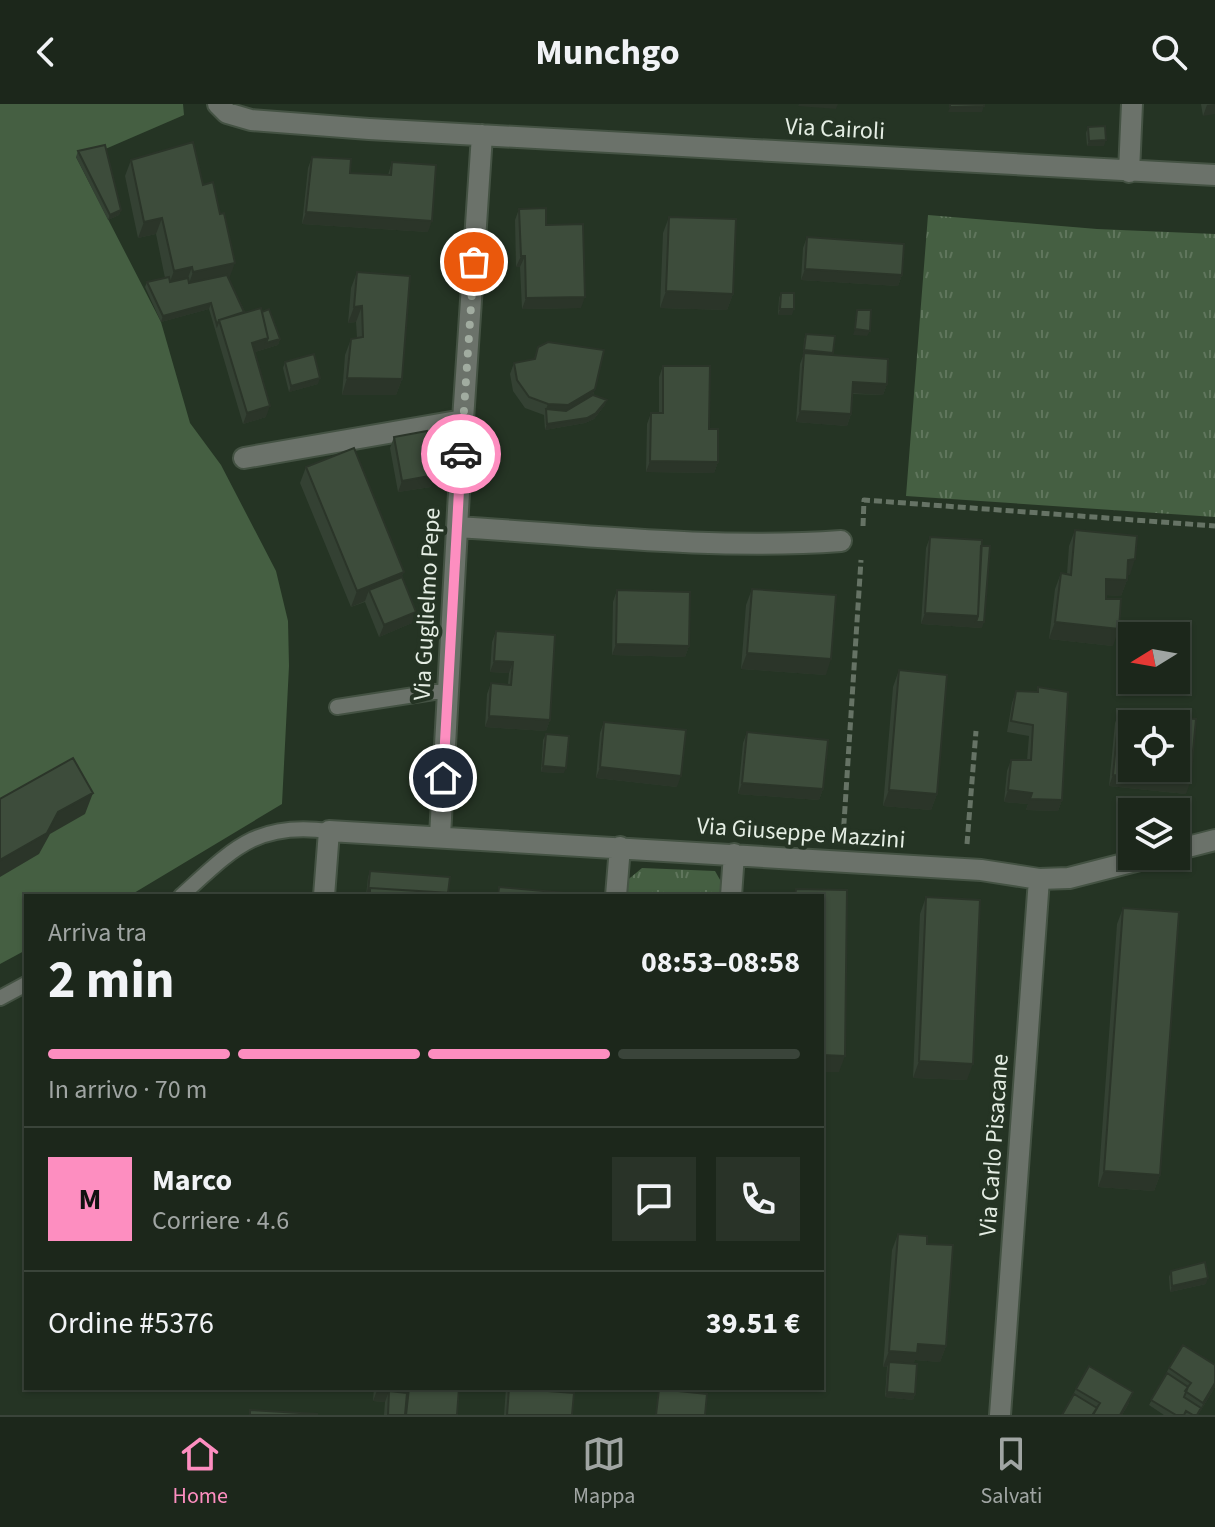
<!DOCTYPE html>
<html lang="it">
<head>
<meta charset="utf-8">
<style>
  body { margin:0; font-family:"Source Sans 3",sans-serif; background:#293328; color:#f1f3f6; height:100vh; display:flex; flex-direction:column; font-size:30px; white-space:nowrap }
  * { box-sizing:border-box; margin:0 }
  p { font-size:26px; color:#a0a5a3 }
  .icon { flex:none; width:44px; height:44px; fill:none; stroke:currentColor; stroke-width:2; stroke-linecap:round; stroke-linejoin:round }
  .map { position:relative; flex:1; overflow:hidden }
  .panel { position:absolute; left:24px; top:790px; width:800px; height:496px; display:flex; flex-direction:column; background:#1c271b; border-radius:0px; box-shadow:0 2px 6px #0004,0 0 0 2px #3a443a }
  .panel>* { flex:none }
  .needle { width:52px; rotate:259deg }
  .controls { position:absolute; left:1118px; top:518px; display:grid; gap:16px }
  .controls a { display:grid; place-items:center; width:72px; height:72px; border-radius:0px; background:#1c271b; box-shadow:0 2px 6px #0004,0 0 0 2px #3a443a; font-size:40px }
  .pin { position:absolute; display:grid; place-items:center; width:68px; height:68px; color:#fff; margin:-34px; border:4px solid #fff; border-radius:50%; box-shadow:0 2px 8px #0007 }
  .courier { position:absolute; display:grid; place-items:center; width:80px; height:80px; margin:-40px; border:6px solid #fd8ec0; border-radius:50%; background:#fff; color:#222; box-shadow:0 2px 10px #0007 }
  .headline em { font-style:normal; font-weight:700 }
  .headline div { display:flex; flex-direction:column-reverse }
  .headline { display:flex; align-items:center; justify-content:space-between; height:136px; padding:0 24px }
  h1 { font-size:52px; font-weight:700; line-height:60px }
  .bar { display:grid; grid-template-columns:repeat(4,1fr); gap:12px 8px; align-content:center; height:96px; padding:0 24px }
  .bar i { height:10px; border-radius:6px; background:#3a443a }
  .bar .active { background:#fd8ec0 }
  .bar p { grid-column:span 4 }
  .line { display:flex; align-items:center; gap:20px; padding:0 24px; border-top:2px solid #3a443a }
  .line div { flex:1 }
  .round { display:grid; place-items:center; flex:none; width:84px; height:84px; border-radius:0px; background:#293328 }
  header { display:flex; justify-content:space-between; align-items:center; height:104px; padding:0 24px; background:#1c271b; font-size:36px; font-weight:700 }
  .tabs { display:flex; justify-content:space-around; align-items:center; height:112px; border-top:2px solid #3a443a; background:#1c271b; font-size:22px; color:#a0a5a3 }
  .tabs a { display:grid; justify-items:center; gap:4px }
  .tabs .active { color:#fd8ec0 }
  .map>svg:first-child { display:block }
  .grass { fill:#455f42 }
  .park { fill:url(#park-tufts) }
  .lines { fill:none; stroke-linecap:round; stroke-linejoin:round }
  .lane-casing { stroke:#445243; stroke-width:18 }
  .street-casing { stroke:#445243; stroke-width:24 }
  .path { stroke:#667365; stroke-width:5; stroke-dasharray:8 4; stroke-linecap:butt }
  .lane { stroke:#6b726a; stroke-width:14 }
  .street { stroke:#6b726a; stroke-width:20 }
  .wall { fill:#344133 }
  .shaded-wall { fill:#2b3529 }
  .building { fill:#3d4c3b; stroke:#2b3529; stroke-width:2; fill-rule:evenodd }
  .done { stroke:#a1aca0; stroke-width:8; stroke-dasharray:0 14.4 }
  .route { stroke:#fd8ec0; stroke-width:10 }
  .labels { text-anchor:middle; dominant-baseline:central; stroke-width:8; stroke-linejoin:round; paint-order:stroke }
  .street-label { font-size:24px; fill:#e4ede3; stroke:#253424 }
</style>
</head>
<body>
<header><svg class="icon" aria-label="back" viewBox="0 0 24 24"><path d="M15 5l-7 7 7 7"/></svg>Munchgo<svg class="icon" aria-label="search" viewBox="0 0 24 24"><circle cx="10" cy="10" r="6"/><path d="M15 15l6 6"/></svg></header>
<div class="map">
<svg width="1215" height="1311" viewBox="0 0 1215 1311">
  <defs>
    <pattern id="park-tufts" width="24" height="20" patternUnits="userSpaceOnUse" patternTransform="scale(2)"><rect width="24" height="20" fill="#455f42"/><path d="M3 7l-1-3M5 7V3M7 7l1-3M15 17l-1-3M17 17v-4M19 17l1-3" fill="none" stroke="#60765d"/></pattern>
  </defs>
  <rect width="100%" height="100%" fill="#253424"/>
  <path class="grass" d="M0,0H183L184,11L103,46L76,53L161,218L190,319L221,361L276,467L288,517L289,562L282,700L129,792H26V846L0,860Z"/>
  <path class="park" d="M928,111L1097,125L1215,130V413L906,392Z
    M642,764L715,767L723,781L722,792H623L624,779Z"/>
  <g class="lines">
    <defs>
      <path id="lane" d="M337,603L434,588H448
        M181,792C232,746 256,717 329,727
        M0,894L26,880"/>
      <path id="street" d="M218,0L227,9L251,16L369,25L1215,71
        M1129,68L1132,0
        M244,354L463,316
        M458,423C585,431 714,446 841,437
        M440,732L463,316L482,31
        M1176,746L1215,736
        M324,792L329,727L981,766L1039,775L1069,774L1155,752
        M616,792L620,743
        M731,792L734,750
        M1000,1311L1039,775"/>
    </defs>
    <use href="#lane" class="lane-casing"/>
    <use href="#street" class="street-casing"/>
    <path class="path" d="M863,422L864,396L1215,422
      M843,734L861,456
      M967,740L976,627"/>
    <use href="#lane" class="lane"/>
    <use href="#street" class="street"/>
  </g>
  <path class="wall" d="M1201,0H1215L1203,12Z
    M1088,23L1104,42H1087L1086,29Z
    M78,47L121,106L119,111L108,116L76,53Z
    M312,53L350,69L388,71L392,58L428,128L302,120L308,64Z
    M131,56L203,81L229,175L245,208H262L280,235L278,241L255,248L266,313L243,320L209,205L161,218L145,183L147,178L165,174L156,130L138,134L125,72Z
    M519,105L546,121L581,204L522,205L520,163H516L515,116Z
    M669,113L733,190L727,206L660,204L663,129Z
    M807,133L902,171L898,182L801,176L803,144Z
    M357,168L402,275L396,291H342L345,251L351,235L357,234L356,218L348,219L351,184Z
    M781,189L792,211H778L779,194Z
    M806,230L832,251L887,280L883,291L853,290L851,310L847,322L796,318L800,260L803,252L804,236Z
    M538,243L595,285L593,291L607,296L604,302L594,315L585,319L545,326L544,311L525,304L513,287L510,270L514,259L534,255Z
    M285,258L318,280L289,288L283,264Z
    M663,262L709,325L718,358L714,369L646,368L647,320L651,309H659V273Z
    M394,333L431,383L398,388L390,344Z
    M306,363L402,473L416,508L412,519L379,533L365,498L351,503L300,379Z
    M1075,426L1130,471H1127V476L1121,492L1106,491L1113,542L1049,535L1055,485L1061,469L1067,470L1069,442Z
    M930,433L982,524L921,520L926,444Z
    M752,485L826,571L741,565L746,501Z
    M617,486L689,542L685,553L612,551L613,498Z
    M496,527L550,616L546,627L485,623L487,590L491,579L508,580L509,569L490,568L492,538Z
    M899,566L937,690L931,706L883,702L893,583Z
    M1038,583L1062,696L1058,707L1026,706L1028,700L1004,698L1007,667L1011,656H1027L1029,632L1007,628L1012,599L1016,587L1037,588Z
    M1119,608L1186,690L1109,682L1115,619Z
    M604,618L677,683L596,674L600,629Z
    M747,628L823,685L819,696L738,690L743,639Z
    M546,630L564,669L541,668L543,636Z
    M370,767L448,789L450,792H366L368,773Z
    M926,793L967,976L913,974L920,810Z
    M1123,804L1160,1071L1154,1087L1098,1083L1117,820Z
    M898,1130L927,1140L946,1242L940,1258L915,1256L913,1260L915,1290L913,1296L885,1293L887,1263H883L892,1146Z
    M1171,1167L1206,1180L1170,1188L1169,1173Z
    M1169,1264L1215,1283L1198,1311H1164L1149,1301Z
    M374,1284H459L457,1311H384L385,1298L373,1297Z
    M506,1284H563V1288L572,1311H504Z
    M1076,1285L1129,1299L1122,1311H1062Z"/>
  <path class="shaded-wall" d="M799,0H838L836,5L798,2Z
    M1215,0V10L1203,12L1207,1Z
    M984,2L982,8H948L950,3Z
    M1106,36L1104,42H1087L1089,37Z
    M121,106L119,111L108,116L110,111Z
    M306,108L432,117L428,128L302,120Z
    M162,114L156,130L138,134L144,118Z
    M521,152H525L520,163H516Z
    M235,159L229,175L187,185L193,168Z
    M192,163L186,179L168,183L174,167Z
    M805,165L902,171L898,182L801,176Z
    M666,187L733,190L727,206L660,204Z
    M585,193L581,204L522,205L526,194Z
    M211,199L209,205L161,218L163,212Z
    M362,202L356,218L348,219L354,203Z
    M780,205H794L792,211H778Z
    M855,225L870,227L867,232L853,231Z
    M268,234L280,235L278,241L248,250L252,239Z
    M804,246L833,249L831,255L802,252Z
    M320,274L318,280L289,288L291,282Z
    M347,274L402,275L396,291H342Z
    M853,278L887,280L883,291L849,289Z
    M595,285L591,296L564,312L546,305L548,300Z
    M607,296L604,302L594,315L585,319L545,326L547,320Z
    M270,302L266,313L243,320L247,309Z
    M800,307L851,310L847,322L796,318Z
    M650,357L718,358L714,369L646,368Z
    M435,371L431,383L398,388L402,377Z
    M1135,455L1130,471L1122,472L1128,456Z
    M404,468L398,485L369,486L365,497L351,503L357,487Z
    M1106,475L1127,476L1121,492L1100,491Z
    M416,508L412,519L379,533L384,521Z
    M925,509L978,512L984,518L982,524L921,520Z
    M1055,518L1119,525L1113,542L1049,535Z
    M616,540L689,542L685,553L612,551Z
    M747,549L831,555L826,571L741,565Z
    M494,557L513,558L509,569L490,568Z
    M489,612L550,616L546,627L485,623Z
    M543,662L566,664L564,669L541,668Z
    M600,663L681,672L677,683L596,674Z
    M1113,671L1190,679L1186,690L1109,682Z
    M742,679L823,685L819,696L738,690Z
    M889,686L937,690L931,706L883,702Z
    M1008,686L1032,689L1062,696L1058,707L1026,706L1028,700L1004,698Z
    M93,689L85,710L50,730L39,750L0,773V756L58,708Z
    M822,951L845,952L839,968H822Z
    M919,957L973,960L967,976L913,974Z
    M1104,1067L1160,1071L1154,1087L1098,1083Z
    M1208,1174L1206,1180L1170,1188L1172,1182Z
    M918,1240L946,1242L940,1258L915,1256L911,1265L889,1258L887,1263H883L889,1247Z
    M1215,1279V1283L1198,1311H1197Z
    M378,1284H409L403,1300L389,1287L385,1298L373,1297Z
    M887,1288L915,1290L913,1296L885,1293Z
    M1133,1288L1129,1299L1122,1311H1120Z"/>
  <path class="building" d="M950,0H984V2L950,3Z
    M1105,22L1106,36L1089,37L1088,23Z
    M193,38L203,81L213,78L220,110L224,109L235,159L193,168L192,163L174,167L162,114L144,118L131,56Z
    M105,41L121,106L110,111L78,47Z
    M312,53L351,55L350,69L391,71L392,58L436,61L432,117L306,108Z
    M546,104V121L583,120L585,193L526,194L525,152H521L519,105Z
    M669,113L736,115L733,190L666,187Z
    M807,133L904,140L902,171L805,165Z
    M357,168L410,172L402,275L347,274L351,235L363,233L362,202L354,203Z
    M227,171L244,208L219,216L217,221L211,199L163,212L147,178L169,173L170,178L188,174L189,179Z
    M781,189H794V205H780Z
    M261,204L268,234L252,239L270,302L247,309L219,216Z
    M269,205L280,235L266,239L268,234L262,208Z
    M857,206H871L870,227L855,225Z
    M806,230L835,232L833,249L804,246Z
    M548,238L604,246L595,285L568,301L548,300L529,293L517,276L514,259L535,255L538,243Z
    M804,249L888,255L887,280L853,278L851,310L800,307Z
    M314,250L320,274L291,282L285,258Z
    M663,262H710L709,325H718V358L650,357L651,309H663Z
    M593,291L607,296L596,309L587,314L547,320L546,305L566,307Z
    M427,327L435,371L402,377L394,333Z
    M354,344L404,468L357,487L306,363Z
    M1075,426L1137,432L1135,455L1128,456L1127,476L1106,475V495H1121L1119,525L1055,518L1061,469L1071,471Z
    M930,433L982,436L978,512L925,509Z
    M981,442H990L984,518H976L978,512Z
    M402,473L416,508L384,521L369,486Z
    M752,485L836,491L831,555L747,549Z
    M617,486L690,488L689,542L616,540Z
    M496,527L555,531L550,616L489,612L491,579L511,581L513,558L494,557Z
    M899,566L947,571L937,690L889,686Z
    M1038,583L1068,588L1062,696L1030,695L1032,689L1008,686L1011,656H1031L1033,621L1011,617L1016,587L1038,588Z
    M1119,608L1196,615L1190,679L1113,671ZM1132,620H1176V664H1132Z
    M604,618L686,626L681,672L600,663Z
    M747,628L828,636L823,685L742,679Z
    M546,630L569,632L566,664L543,662Z
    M73,654L93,689L58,708L47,729L0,756V695Z
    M370,767L450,773L448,789L370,784L368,789Z
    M499,783L576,790V792H498Z
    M370,784L450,789V792H370Z
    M796,785L847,786L845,952L822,951V792H795Z
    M926,793L980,796L973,960L919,957Z
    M1123,804L1179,808L1160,1071L1104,1067Z
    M898,1130L927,1132V1140L953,1141L946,1242L918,1240L917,1249L889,1247Z
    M1205,1158L1208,1174L1172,1182L1171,1167Z
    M1183,1241L1215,1261V1279L1203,1299L1185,1287L1191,1279L1169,1264Z
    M889,1258L917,1260L915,1290L887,1288Z
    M1089,1262L1133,1288L1120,1311H1096L1093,1310L1100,1299L1076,1285Z
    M1167,1269L1188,1283L1184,1293L1201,1304L1197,1311H1193L1186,1307L1184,1311H1176L1151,1296Z
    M409,1284H459L457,1311H406Z
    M509,1284L574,1289L572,1311H507Z
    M516,1284H563V1288Z
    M659,1285L707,1290L705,1311H656Z
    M389,1287L407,1289L405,1311H388Z
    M1074,1290L1097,1304L1093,1311H1062Z
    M250,1306L317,1310V1311H250Z"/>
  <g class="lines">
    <path class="done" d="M461,350L474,158"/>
    <path class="route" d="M443,674L461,350"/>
  </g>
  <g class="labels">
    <g class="street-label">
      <text transform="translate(835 25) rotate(3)">Via Cairoli</text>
      <text transform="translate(427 500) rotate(-87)">Via Guglielmo Pepe</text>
      <text transform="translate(801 729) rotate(4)">Via Giuseppe Mazzini</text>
      <text transform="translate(994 1041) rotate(-86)">Via Carlo Pisacane</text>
    </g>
  </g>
</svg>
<div class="controls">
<a><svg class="needle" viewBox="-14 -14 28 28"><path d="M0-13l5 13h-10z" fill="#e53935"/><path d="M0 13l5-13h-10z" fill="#a0a5a3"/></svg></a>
<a><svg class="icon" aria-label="locate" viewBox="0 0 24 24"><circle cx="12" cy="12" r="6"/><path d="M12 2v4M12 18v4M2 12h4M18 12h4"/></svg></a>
<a><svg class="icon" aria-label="layers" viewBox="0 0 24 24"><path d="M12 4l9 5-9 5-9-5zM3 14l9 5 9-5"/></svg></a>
</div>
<div class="pin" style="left:474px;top:158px;background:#ea580c"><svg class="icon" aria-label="bag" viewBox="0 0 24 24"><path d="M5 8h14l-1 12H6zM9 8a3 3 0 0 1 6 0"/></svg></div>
<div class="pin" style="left:443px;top:674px;background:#1f2937"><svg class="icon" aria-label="home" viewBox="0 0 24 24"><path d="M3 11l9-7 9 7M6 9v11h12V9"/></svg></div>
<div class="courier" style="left:461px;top:350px"><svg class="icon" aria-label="car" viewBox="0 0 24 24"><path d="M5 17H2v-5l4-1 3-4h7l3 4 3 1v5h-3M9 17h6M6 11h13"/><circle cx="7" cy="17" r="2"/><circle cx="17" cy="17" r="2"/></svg></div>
<section class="panel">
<div class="headline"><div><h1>2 min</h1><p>Arriva tra</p></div><em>08:53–08:58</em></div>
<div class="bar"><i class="active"></i><i class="active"></i><i class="active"></i><i></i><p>In arrivo · 70 m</p></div>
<div class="line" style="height:144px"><b class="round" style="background:#fd8ec0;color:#111">M</b><div><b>Marco</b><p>Corriere · 4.6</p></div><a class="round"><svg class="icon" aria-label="chat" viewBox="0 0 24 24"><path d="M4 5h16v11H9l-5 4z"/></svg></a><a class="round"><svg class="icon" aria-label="phone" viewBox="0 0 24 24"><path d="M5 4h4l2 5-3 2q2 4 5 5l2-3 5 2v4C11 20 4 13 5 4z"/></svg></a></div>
<div class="line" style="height:104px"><div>Ordine #5376</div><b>39.51 €</b></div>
</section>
</div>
<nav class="tabs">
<a class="active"><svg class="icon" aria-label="home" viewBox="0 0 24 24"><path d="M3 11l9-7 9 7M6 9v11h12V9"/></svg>Home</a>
<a><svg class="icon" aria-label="map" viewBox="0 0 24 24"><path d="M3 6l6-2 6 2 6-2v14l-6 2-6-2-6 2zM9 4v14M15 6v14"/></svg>Mappa</a>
<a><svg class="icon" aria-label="saved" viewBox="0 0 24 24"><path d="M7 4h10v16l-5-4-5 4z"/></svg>Salvati</a>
</nav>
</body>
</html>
